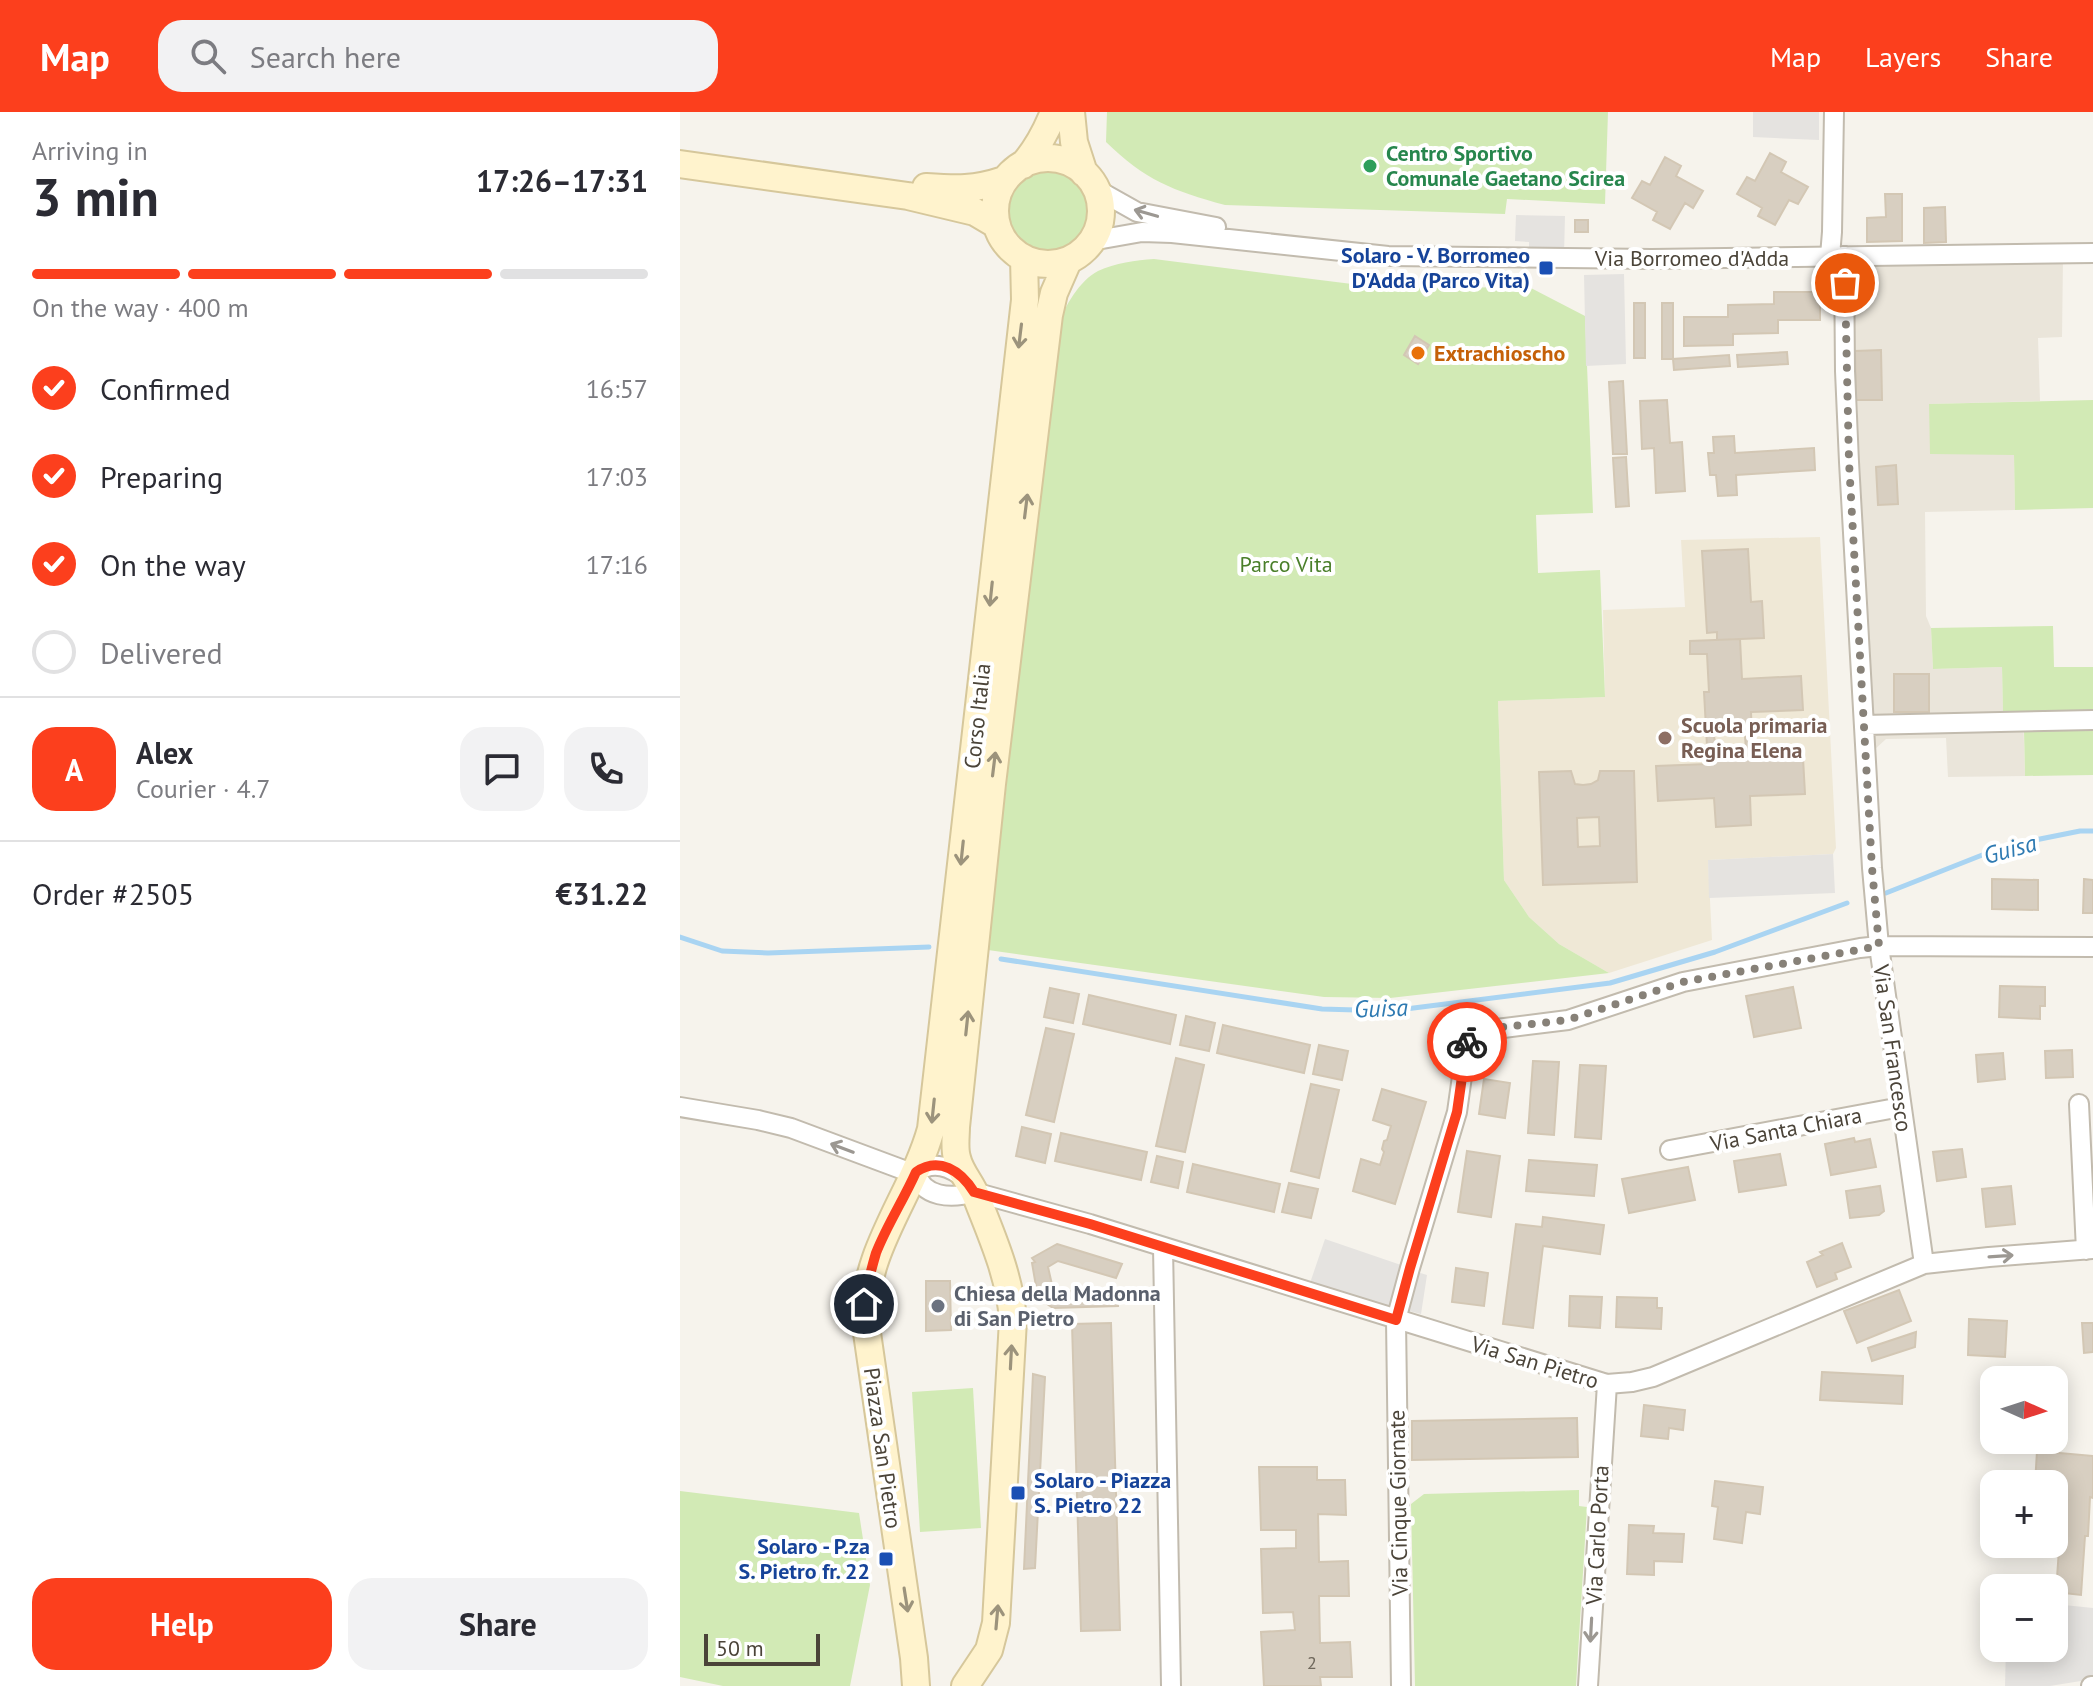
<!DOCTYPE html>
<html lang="en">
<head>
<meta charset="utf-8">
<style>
  body { margin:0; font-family:"PT Sans",sans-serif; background:#f2f2f3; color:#2b2b33; height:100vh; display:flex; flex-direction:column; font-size:30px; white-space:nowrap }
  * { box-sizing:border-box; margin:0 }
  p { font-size:26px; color:#7c7c81 }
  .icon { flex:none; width:44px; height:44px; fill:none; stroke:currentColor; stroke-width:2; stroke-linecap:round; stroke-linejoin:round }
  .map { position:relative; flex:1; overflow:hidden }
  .sheet { display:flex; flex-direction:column; background:#fff; width:680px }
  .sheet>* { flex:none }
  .needle { width:52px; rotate:93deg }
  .tools { position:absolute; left:1300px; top:1254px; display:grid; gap:16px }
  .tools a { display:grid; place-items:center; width:88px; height:88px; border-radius:16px; background:#fff; box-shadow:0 4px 20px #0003; font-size:40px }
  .scale { position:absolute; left:24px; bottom:20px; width:116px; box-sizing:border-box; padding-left:8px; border:4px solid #4b4439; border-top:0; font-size:22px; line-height:28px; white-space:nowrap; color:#4b4439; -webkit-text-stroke:6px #fff; paint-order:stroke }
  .pin { position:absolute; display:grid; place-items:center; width:68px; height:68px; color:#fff; margin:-34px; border:4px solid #fff; border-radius:50%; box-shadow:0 2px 8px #0007 }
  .courier { position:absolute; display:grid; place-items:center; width:80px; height:80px; margin:-40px; border:6px solid #fc3f1d; border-radius:50%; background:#fff; color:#222; box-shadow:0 2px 10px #0007 }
  .headline em { font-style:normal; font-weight:600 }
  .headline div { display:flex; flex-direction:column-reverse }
  .headline { display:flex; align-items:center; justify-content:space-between; height:136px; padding:0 32px }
  h1 { font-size:52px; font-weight:600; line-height:60px }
  .bar { display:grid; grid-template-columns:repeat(4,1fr); gap:12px 8px; align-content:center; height:96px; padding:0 32px }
  .bar i { height:10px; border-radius:6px; background:#e1e1e2 }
  .bar .on { background:#fc3f1d }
  .bar p { grid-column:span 4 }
  .line { display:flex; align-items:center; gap:20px; padding:0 32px; border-top:2px solid #e1e1e2 }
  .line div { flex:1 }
  .round { display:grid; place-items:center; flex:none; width:84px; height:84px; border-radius:24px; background:#f2f2f3 }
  ol { padding:0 32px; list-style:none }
  li { display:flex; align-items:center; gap:24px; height:88px }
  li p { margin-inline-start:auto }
  li .icon { padding:8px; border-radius:50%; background:#fc3f1d; color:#fff; stroke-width:4 }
  li:last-child { color:#7c7c81 }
  li i { width:44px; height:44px; border:4px solid #e1e1e2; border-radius:50% }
  .cta { display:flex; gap:16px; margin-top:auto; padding:16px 32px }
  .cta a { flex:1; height:92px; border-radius:24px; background:#fc3f1d; color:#fff; font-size:32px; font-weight:600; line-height:92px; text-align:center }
  .cta a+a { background:#f2f2f3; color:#2b2b33 }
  header { display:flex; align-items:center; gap:48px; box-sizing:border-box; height:112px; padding:0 40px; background:#fc3f1d; color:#fff }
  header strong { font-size:38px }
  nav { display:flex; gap:44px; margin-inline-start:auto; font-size:28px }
  .search { width:560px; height:72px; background:#f2f2f3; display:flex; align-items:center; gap:20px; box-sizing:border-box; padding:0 28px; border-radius:24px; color:#7c7c81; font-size:30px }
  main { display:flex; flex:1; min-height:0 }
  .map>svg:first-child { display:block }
  .residential { fill:#eae5da }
  .education { fill:#efe8d6 }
  .green { fill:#d2eab5 }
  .parking { fill:#e5e3e0 }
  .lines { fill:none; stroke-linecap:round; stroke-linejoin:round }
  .stream { stroke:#a9d4f2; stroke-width:5 }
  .building { fill:#d8cfc1; stroke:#d3c7b4; stroke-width:2; fill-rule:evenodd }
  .street-casing { stroke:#c2bbae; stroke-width:22 }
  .secondary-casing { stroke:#d6c79b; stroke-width:30 }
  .street { stroke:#fff; stroke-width:18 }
  .secondary { stroke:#fff3cd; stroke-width:26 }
  .oneway { stroke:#9c9892 }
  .oneway2 { stroke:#9c937c }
  .done { stroke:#878178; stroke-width:8; stroke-dasharray:0 14.4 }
  .route { stroke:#fc3f1d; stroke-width:10 }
  .leisure-dot { fill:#2e9e5b; stroke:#fff; stroke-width:3 }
  .transit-dot { fill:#1a4fb4; stroke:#fff; stroke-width:3 }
  .food-dot { fill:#e8710a; stroke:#fff; stroke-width:3 }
  .education-dot { fill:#8d6e63; stroke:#fff; stroke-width:3 }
  .worship-dot { fill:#6b7280; stroke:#fff; stroke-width:3 }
  .labels { text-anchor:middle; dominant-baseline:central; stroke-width:8; stroke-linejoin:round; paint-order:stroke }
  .number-label { font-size:18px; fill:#6e675b }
  .leisure-label { font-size:22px; font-weight:bold; fill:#27864d; stroke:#fff; text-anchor:start }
  .transit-label { font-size:22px; font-weight:bold; fill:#164399; stroke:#fff; text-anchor:end }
  .street-label { font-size:22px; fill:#4b4439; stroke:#fff }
  .food-label { font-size:22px; font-weight:bold; fill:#c56008; stroke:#fff; text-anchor:start }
  .park-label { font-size:22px; fill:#4a7f2a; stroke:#fff }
  .education-label { font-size:22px; font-weight:bold; fill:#785e54; stroke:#fff; text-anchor:start }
  .worship-label { font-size:22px; font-weight:bold; fill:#5b616d; stroke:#fff; text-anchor:start }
  .water-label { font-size:24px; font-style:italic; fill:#2e7ab2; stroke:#fff }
</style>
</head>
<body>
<header>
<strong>Map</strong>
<div class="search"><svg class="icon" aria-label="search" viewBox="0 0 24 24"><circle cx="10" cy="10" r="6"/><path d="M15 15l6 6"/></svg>Search here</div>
<nav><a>Map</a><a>Layers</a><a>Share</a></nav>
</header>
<main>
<section class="sheet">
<div class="headline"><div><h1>3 min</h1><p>Arriving in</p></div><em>17:26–17:31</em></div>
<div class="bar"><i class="on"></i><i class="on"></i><i class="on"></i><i></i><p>On the way · 400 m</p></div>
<ol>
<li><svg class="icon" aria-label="check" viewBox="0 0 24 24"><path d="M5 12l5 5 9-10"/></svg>Confirmed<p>16:57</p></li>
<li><svg class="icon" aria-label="check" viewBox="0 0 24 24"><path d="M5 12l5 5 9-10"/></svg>Preparing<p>17:03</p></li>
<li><svg class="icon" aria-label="check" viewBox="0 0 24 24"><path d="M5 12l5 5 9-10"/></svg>On the way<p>17:16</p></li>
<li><i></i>Delivered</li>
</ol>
<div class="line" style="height:144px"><b class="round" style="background:#fc3f1d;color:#fff">A</b><div><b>Alex</b><p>Courier · 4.7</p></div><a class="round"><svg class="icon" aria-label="chat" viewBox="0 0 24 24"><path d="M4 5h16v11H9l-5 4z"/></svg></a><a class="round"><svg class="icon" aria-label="phone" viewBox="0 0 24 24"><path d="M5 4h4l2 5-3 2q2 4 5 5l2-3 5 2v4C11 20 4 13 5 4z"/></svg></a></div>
<div class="line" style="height:104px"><div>Order #2505</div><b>€31.22</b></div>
<div class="cta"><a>Help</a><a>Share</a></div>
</section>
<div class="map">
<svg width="1413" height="1574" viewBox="0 0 1413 1574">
  <rect width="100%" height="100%" fill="#f6f3ec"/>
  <path class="residential" d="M1383,146L1382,225L1358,226L1360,289L1250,292L1334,343L1335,398L1245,400L1246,504L1251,516L1253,557L1322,555L1323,600H1343L1345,664L1268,665L1266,626L1206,627L1193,639L1171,153Z"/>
  <path class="education" d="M1140,425L1156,736L1153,742L1028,748L1032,828L929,861L879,832L849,805L824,768L818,589L925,585L923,498L1005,495L1001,428Z"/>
  <path class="green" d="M427,0H928L925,92L827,87L825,102L545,93C493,79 465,68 426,30Z
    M328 99a40 40 0 1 1 80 0a40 40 0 1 1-80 0Z
    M474,147L680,173L745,176L849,175L905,204L913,401L856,403L858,461L920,458L925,585L818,589L824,768L849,805L879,832L929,861L710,886L644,885L308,838L378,214C384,195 400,168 418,159C435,151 456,148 474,147Z
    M1413,288V396L1335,398L1334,343L1250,342L1249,292Z
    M1373,514L1374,555H1413V599L1323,601L1322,555L1253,557L1251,516Z
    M1413,617V663L1345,664L1344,619Z
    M293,1276L301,1416L240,1420L232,1280Z
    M899,1378V1394L907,1395L896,1574H735L731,1392L744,1382Z
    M0,1379L179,1401L190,1473L170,1574H43L0,1565Z"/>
  <path class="parking" d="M1073,0H1139V28L1073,25Z
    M836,103L885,104L884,143L849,142V130L835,129Z
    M944,162L946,252L906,254L904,163Z
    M1153,742L1155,781L1029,786L1028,748Z
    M645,1127L721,1153L711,1191L708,1195L629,1174Z
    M737,1160L747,1163L741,1202L729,1199Z
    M1374,1492L1413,1496V1567L1370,1574H1325L1326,1536H1374Z"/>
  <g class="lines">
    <path class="stream" d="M1206,781L1325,734L1400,719H1413
      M0,825L42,839L88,841L249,835
      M321,847L642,897L710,899L930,871L1035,840L1167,791"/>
  </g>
  <path class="building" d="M1090,41L1106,50L1101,60L1128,75L1118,92L1109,88L1095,113L1078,104L1082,96L1057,82L1067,65L1075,69Z
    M985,45L1001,54L996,64L1023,79L1013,96L1005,91L990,117L973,108L977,100L952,86L962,69L970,73Z
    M1205,82H1222V129L1187,130V106L1206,105Z
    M1265,95L1266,130L1244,131V96Z
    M895,108H908V120H895Z
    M1094,180H1140V208H1098V221L1053,222V233L1004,234V205H1048V193L1094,192Z
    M954,191H965V246H954Z
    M982,191H993V247H982Z
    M735,224L749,233L738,252L724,243Z
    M1201,238L1202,288H1176L1175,239Z
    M1107,240L1108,252L1058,255L1057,243Z
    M1049,243L1050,254L994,258L993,247Z
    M943,269L947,342H933L929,270Z
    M987,288L990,331L1002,330L1005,379L976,381L974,336L962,337L960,289Z
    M1054,324L1055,341L1134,336L1135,358L1056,363L1057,383L1038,384L1036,363H1030L1028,341H1034L1033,325Z
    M946,345L949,394L936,395L933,346Z
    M1216,353L1218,392L1198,393L1196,355Z
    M1068,437L1071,490L1082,489L1084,526L1037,528V520L1027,521L1022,439Z
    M1060,527L1062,567L1121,564L1123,598L1071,600L1073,648L1123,646L1125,682L1070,684L1071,713L1036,715L1034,686L978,689L976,654L1028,652L1024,580H1029L1027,542H1010V529ZM1064,612L1066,637L1036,640L1033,615Z
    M1214,562H1249V600H1214Z
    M891,659L895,672L903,673L911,672L918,668L920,659H954L957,770L863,773L859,660ZM919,705L920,734L898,735L897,706Z
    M1312,767L1358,768V798L1312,797Z
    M1404,767L1413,768V801H1403Z
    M1320,874L1365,875V894H1360V907L1319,905Z
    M1113,875L1121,916L1074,925L1066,884Z
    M370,876L399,882L393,911L364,905Z
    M409,883L496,903L490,932L403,912Z
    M506,904L535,911L529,939L500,933Z
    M543,913L630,933L624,961L537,941Z
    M366,916L394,922L374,1010L346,1003Z
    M639,933L668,939L662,968L633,962Z
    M1392,938L1393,965L1366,966L1365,939Z
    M1323,941L1325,967L1298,970L1296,943Z
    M496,946L524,953L505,1040L476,1034Z
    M853,949L879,950L874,1023L848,1021Z
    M900,953L926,954L921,1027L895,1025Z
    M804,967L830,971L825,1006L799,1002Z
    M631,972L659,978L639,1066L611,1059Z
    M702,977L746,990L715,1092L673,1079L681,1047L700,1053L704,1040L702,1037L704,1029L707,1028L711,1014L693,1008Z
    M342,1015L371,1022L365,1051L336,1044Z
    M381,1021L467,1040L461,1068L375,1049Z
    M1174,1026L1175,1030L1190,1027L1196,1055L1151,1063L1145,1032Z
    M1282,1037L1286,1065L1257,1069L1253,1040Z
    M787,1039L820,1044L811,1105L778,1100Z
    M1100,1042L1106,1073L1059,1080L1054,1049Z
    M477,1044L503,1050L498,1076L471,1070Z
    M849,1048L917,1053L914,1084L846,1079Z
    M513,1052L600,1072L594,1100L507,1080Z
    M1008,1055L1015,1088L949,1101L942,1067Z
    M609,1071L638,1077L631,1106L602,1100Z
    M1200,1074L1204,1099L1199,1103L1170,1106L1166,1079Z
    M1331,1074L1335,1112L1306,1115L1302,1077Z
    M863,1105L924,1113L920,1142L863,1134L853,1216L823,1212L836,1112L862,1115Z
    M1162,1131L1171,1155L1155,1161L1157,1167L1137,1175L1127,1150L1143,1143L1140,1140Z
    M377,1132L442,1152L436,1166L378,1149L368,1155L373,1177L377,1180L437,1177L438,1194L373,1196L358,1186L352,1151L355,1150L352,1146Z
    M776,1156L808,1161L804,1194L772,1190Z
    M246,1169H270L271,1218L246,1219Z
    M1219,1178L1231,1209L1177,1231L1164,1199Z
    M890,1184L922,1185L920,1216L889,1214Z
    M937,1185L977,1186V1196H982L981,1217L936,1215Z
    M1289,1207L1327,1209L1325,1245L1288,1243Z
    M431,1211L440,1518L401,1519L392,1212Z
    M1402,1211H1413V1240L1404,1241Z
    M1236,1220L1235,1235L1192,1249L1188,1236Z
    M1142,1260L1223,1264L1222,1292L1140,1288Z
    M353,1262L365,1265L355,1456L344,1457Z
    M964,1293L1005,1298L1003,1318L989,1316L988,1327L961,1324Z
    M897,1306L898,1345L732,1348V1309Z
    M1357,1339L1413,1344V1386L1410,1385L1408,1424H1405L1401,1483L1376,1480L1380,1423L1374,1422V1372H1355Z
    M579,1355H637V1368H665L666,1403L638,1402L639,1450L668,1449L669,1484H639L640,1531L670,1530L672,1565H640L641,1574H584L581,1520L615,1518L613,1500L583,1501L581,1437L616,1436V1418H581Z
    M1035,1369L1083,1375L1080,1402L1066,1400L1062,1431L1034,1427L1038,1395L1032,1394Z
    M949,1413L974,1414L973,1421L1004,1422L1002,1450L974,1449V1463L947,1462Z"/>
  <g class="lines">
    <defs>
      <path id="street" d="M416,77L457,100L536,115
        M411,129L462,120L492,121L708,144L972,147L1413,141
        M1150,144L1152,120L1154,0
        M1164,144L1165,259L1169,350L1192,756L1199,834L1244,1152
        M1184,613L1413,608
        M1399,992L1406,1138
        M0,995L78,1008L111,1016L221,1057L236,1060
        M990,1038L1221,995
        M236,1060C242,1086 272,1087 294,1080L410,1112L927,1272L952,1270L973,1265L1244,1152L1309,1145L1413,1137
        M236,1060C254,1048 270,1055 286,1067
        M483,1135L491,1574
        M721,1574L716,1208L730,1156L777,1000L786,936L789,923L792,920L888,908L1003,870L1180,836L1199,834L1413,835
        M908,1574L927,1272
        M1411,1574H1413"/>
      <path id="secondary" d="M391,0L394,30L404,61
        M315 99a53 53 0 1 1 106 0a53 53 0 1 1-106 0Z
        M0,52L228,84L295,100L317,113
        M343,53C357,37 366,20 374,0
        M246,75C277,77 294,78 324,68
        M236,1574L234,1546L185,1207C184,1137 233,1082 251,1017L345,188L344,146
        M285,1574L309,1538L316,1511L333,1208C330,1165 312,1124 296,1084C291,1071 280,1060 277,1046C274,1036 276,1024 276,1015L312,672L369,203L374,181L388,149"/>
    </defs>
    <use href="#street" class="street-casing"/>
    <use href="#secondary" class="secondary-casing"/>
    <use href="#street" class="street"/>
    <use href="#secondary" class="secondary"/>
  </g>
  <defs><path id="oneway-shaft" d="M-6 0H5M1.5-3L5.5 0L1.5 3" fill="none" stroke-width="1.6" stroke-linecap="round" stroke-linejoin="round" transform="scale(2)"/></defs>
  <g class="oneway">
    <use href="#oneway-shaft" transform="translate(466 101) rotate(-164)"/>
    <use href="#oneway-shaft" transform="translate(162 1036) rotate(-159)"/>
    <use href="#oneway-shaft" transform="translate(1321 1144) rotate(-4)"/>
    <use href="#oneway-shaft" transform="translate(911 1518) rotate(93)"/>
  </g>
  <g class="oneway2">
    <use href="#oneway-shaft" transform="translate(340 224) rotate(97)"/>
    <use href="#oneway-shaft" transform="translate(346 394) rotate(-83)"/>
    <use href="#oneway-shaft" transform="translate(311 482) rotate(96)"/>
    <use href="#oneway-shaft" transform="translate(314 652) rotate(-83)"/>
    <use href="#oneway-shaft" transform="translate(282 741) rotate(96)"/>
    <use href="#oneway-shaft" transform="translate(287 911) rotate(-84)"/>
    <use href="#oneway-shaft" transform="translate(253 999) rotate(96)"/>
    <use href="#oneway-shaft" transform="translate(331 1245) rotate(-87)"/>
    <use href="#oneway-shaft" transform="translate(226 1488) rotate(81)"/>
    <use href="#oneway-shaft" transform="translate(317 1505) rotate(-85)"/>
  </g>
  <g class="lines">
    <path class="done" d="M787,930L789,923L796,918L888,908L1003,870L1199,834L1192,756L1169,350L1165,171"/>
    <path class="route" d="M184,1192C187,1174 191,1158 196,1141C207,1113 224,1087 236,1060C259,1044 281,1059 294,1080L410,1112L716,1208L730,1156L777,1000L787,930"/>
  </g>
  <circle class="leisure-dot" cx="690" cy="54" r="8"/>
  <g class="transit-dot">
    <rect x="858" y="148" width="16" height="16" rx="4"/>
    <rect x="330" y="1373" width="16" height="16" rx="4"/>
    <rect x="198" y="1439" width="16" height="16" rx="4"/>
  </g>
  <circle class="food-dot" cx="738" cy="241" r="8"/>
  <circle class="education-dot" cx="985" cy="626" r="8"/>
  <circle class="worship-dot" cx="258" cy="1194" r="8"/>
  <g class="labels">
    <g class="number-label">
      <text x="632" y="1550">2</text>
    </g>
    <g class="leisure-label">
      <text x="706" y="41">Centro Sportivo<tspan x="706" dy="25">Comunale Gaetano Scirea</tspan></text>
    </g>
    <g class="transit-label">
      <text x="850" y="143">Solaro - V. Borromeo<tspan x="850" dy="25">D'Adda (Parco Vita)</tspan></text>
      <text x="354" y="1368" text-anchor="start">Solaro - Piazza<tspan x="354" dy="25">S. Pietro 22</tspan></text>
      <text x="190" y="1434">Solaro - P.za<tspan x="190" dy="25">S. Pietro fr. 22</tspan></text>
    </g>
    <g class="street-label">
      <text x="1012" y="146">Via Borromeo d'Adda</text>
      <text transform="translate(297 604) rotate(-84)">Corso Italia</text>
      <text transform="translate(1213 936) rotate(82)">Via San Francesco</text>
      <text transform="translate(1106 1017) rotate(-11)">Via Santa Chiara</text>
      <text transform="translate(855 1250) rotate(17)">Via San Pietro</text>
      <text transform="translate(203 1336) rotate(82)">Piazza San Pietro</text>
      <text transform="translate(718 1391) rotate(-91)">Via Cinque Giornate</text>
      <text transform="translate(917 1423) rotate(-87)">Via Carlo Porta</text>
    </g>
    <g class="food-label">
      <text x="754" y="241">Extrachioscho</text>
    </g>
    <g class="park-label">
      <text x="606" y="452">Parco Vita</text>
    </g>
    <g class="education-label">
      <text x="1001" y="613">Scuola primaria<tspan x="1001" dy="25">Regina Elena</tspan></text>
    </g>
    <g class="worship-label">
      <text x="274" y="1181">Chiesa della Madonna<tspan x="274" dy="25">di San Pietro</tspan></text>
    </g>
    <g class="water-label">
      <text transform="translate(1330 737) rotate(-15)">Guisa</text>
      <text transform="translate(701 896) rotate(-2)">Guisa</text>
    </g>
  </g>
</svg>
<div class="tools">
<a><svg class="needle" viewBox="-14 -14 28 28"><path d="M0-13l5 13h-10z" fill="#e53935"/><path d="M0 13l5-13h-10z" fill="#7c7c81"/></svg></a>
<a>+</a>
<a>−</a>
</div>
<div class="scale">50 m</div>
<div class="pin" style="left:1165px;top:171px;background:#ea580c"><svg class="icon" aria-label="bag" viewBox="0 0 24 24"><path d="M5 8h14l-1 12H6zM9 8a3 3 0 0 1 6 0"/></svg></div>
<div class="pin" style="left:184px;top:1192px;background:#1f2937"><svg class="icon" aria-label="home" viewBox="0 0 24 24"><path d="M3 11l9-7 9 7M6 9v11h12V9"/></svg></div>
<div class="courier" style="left:787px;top:930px"><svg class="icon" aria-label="bike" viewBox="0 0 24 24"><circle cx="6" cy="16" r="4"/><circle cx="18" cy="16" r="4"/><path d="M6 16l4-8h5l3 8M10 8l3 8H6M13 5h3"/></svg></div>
</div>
</main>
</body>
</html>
